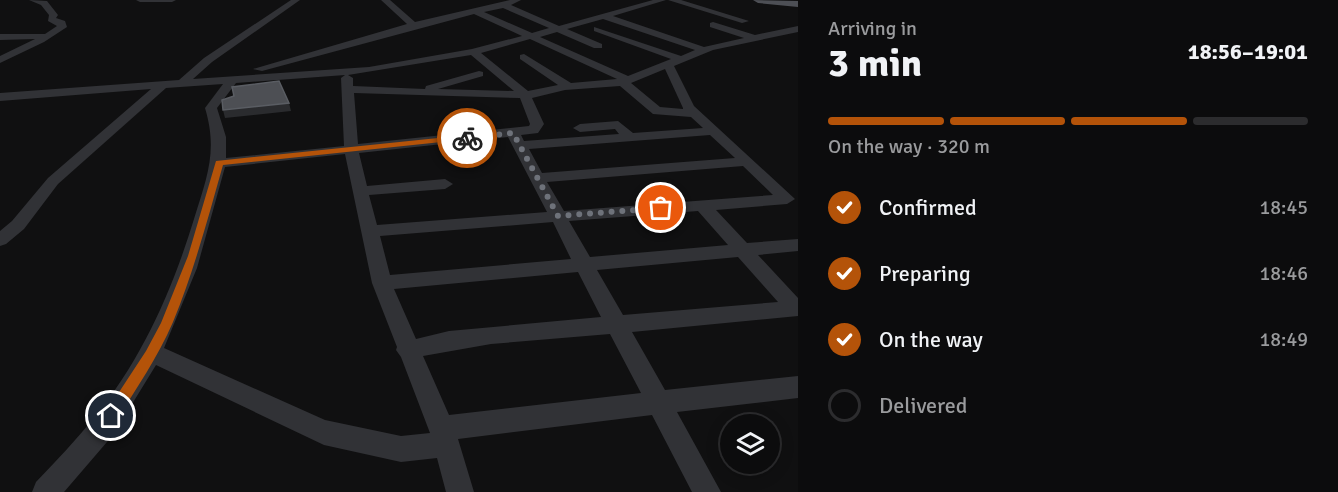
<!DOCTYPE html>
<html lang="en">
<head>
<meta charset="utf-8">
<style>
  body { margin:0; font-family:Signika,sans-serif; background:#1a1a1b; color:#f1f3f6; height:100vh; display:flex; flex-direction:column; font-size:22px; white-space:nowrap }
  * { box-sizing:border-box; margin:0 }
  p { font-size:20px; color:#9a9b9d }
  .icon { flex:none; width:33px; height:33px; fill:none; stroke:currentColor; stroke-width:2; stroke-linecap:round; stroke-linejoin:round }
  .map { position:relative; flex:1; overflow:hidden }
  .drawer { display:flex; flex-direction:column; background:#0c0c0d; width:540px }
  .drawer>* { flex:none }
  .buttons { position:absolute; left:720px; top:414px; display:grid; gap:12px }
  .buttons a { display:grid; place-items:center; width:60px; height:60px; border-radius:50%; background:#0c0c0d; box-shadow:0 3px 15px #0003,0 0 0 2px #2c2c2e; font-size:30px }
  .pin { position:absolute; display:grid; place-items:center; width:51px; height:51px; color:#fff; margin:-26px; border:3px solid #fff; border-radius:50%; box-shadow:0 2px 6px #0007 }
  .courier { position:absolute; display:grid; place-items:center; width:60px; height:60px; margin:-30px; border:4px solid #b45309; border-radius:50%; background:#fff; color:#222; box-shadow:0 2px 8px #0007 }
  .overview em { font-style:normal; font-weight:700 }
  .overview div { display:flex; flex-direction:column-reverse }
  .overview { display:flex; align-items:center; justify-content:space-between; height:102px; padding:0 30px }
  h1 { font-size:39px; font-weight:700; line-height:45px }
  .bar { display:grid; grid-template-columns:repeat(4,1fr); gap:9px 6px; align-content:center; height:72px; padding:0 30px }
  .bar i { height:8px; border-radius:4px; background:#2c2c2e }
  .bar .on { background:#b45309 }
  .bar p { grid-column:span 4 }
  ol { padding:0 30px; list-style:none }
  li { display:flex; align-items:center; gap:18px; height:66px }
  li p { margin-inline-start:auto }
  li .icon { padding:6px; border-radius:50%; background:#b45309; color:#fff; stroke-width:4 }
  li:last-child { color:#9a9b9d }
  li i { width:33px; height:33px; border:3px solid #2c2c2e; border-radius:50% }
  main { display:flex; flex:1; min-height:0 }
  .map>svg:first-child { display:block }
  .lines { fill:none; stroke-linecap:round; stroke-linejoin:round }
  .minor { fill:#313236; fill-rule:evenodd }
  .major { fill:#4d4f55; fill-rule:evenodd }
  .shaded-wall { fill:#2a2b2e }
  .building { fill:#4d4f54; stroke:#5a5d63; stroke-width:1.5 }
  .route { fill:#b45309 }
  .done { stroke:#6e727a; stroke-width:6; stroke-dasharray:0 10.8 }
</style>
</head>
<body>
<main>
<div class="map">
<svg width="798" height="492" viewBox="0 0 798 492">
  <rect width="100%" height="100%" fill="#101011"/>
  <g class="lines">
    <path class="minor" d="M29,0L47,1L58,15L56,18L65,21L67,27L44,42L0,63V56L35,39L0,40V34H45L57,26L48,21L49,15L41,5Z
      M136,0H176L172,2H140Z
      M291,0H300L212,62L193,79L369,67L472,49L522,36L474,14L262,71L253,69L407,24L381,0H390L415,22L510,0H521L511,5L559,26L653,0H666L613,16L704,47L744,38L710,27V23L713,22L755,35L798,26V32L713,50L674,66L694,106L795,199L787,204L716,210L747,243L798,239V251L758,255L798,298V316L632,332L665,390L798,376V398L677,412L721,492H692L652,415L458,439L474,492H446L437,458L401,462L324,445L156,365L113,435L64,492H32L36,482C56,461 76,440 94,418C142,359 172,291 194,219C207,177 218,151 205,108L223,84L166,88L58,184L24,229L6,244L0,246V231L12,221L48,178L151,89L0,101V93L179,80L204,58ZM503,8L549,28L532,33L484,12ZM603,19L695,50L681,56L594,27V31L671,59L628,76L540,37L557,32L594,48H602V44L567,29ZM530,39L617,79L571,83L524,54L520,55V59L558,85L528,91L481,53ZM471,55L514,91L438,89L483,76V72L479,71L426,86L425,89L353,86V78L348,75ZM665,69L683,108V109L660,107L631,83ZM345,75L341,78L344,146L226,158V137L217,108L236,83ZM620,86L653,114L691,117L703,128L633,133L618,121L580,124L573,128L580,132L615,129L619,134L524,141L521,135L538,133L544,124L532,98L565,90ZM354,93L520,98L530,124L529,126L358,144ZM710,135L735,158L542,173L529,149ZM508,137L547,212L377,225L369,195L445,189L453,184L445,179L367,186L359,153ZM345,154L372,283L397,347L396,350L401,357L430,433L401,436L325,420L164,348L197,268L225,167ZM743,166L773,195L564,211L547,182ZM698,211L728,245L590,257L569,221ZM553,222L571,259L390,275L380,236ZM738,257L778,302L623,315L597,270ZM578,272L601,317L449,331L416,339L394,289ZM610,334L641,393L449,415L423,356L491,344Z
      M668,0H681L749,21L742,23Z"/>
    <path class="major" d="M753,0L798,1V7L758,3Z"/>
  </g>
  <path class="shaded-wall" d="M289,103L291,111L225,118L223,110Z"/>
  <path class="building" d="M279,81L289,103L223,110L222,100L234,96L232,87Z"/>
  <path class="route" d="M467,135L470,139L223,165C208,218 194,271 173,322C158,357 136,389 116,421H106V412L146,351L161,323L188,256L216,161Z"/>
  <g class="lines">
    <path class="done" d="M467,138L513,133L558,216L661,208"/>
  </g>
</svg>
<div class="buttons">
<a><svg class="icon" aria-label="layers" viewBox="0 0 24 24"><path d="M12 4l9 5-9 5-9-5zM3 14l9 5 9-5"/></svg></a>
</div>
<div class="pin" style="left:661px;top:208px;background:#ea580c"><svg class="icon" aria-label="bag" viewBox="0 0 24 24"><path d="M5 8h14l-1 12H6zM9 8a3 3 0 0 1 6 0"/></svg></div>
<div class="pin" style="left:111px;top:416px;background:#1f2937"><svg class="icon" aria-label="home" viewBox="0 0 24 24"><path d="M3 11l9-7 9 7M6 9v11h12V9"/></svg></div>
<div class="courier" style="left:467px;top:138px"><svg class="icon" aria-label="bike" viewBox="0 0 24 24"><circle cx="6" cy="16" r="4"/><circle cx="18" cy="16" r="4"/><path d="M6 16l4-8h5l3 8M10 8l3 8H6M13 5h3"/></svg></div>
</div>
<section class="drawer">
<div class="overview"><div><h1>3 min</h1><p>Arriving in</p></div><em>18:56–19:01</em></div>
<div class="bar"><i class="on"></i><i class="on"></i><i class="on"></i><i></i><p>On the way · 320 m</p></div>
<ol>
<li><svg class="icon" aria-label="check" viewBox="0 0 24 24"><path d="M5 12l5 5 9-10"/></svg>Confirmed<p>18:45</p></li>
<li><svg class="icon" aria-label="check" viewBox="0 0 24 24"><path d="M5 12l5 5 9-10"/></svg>Preparing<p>18:46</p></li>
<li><svg class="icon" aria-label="check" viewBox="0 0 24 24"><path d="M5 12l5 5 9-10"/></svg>On the way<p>18:49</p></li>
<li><i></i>Delivered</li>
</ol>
</section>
</main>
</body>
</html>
